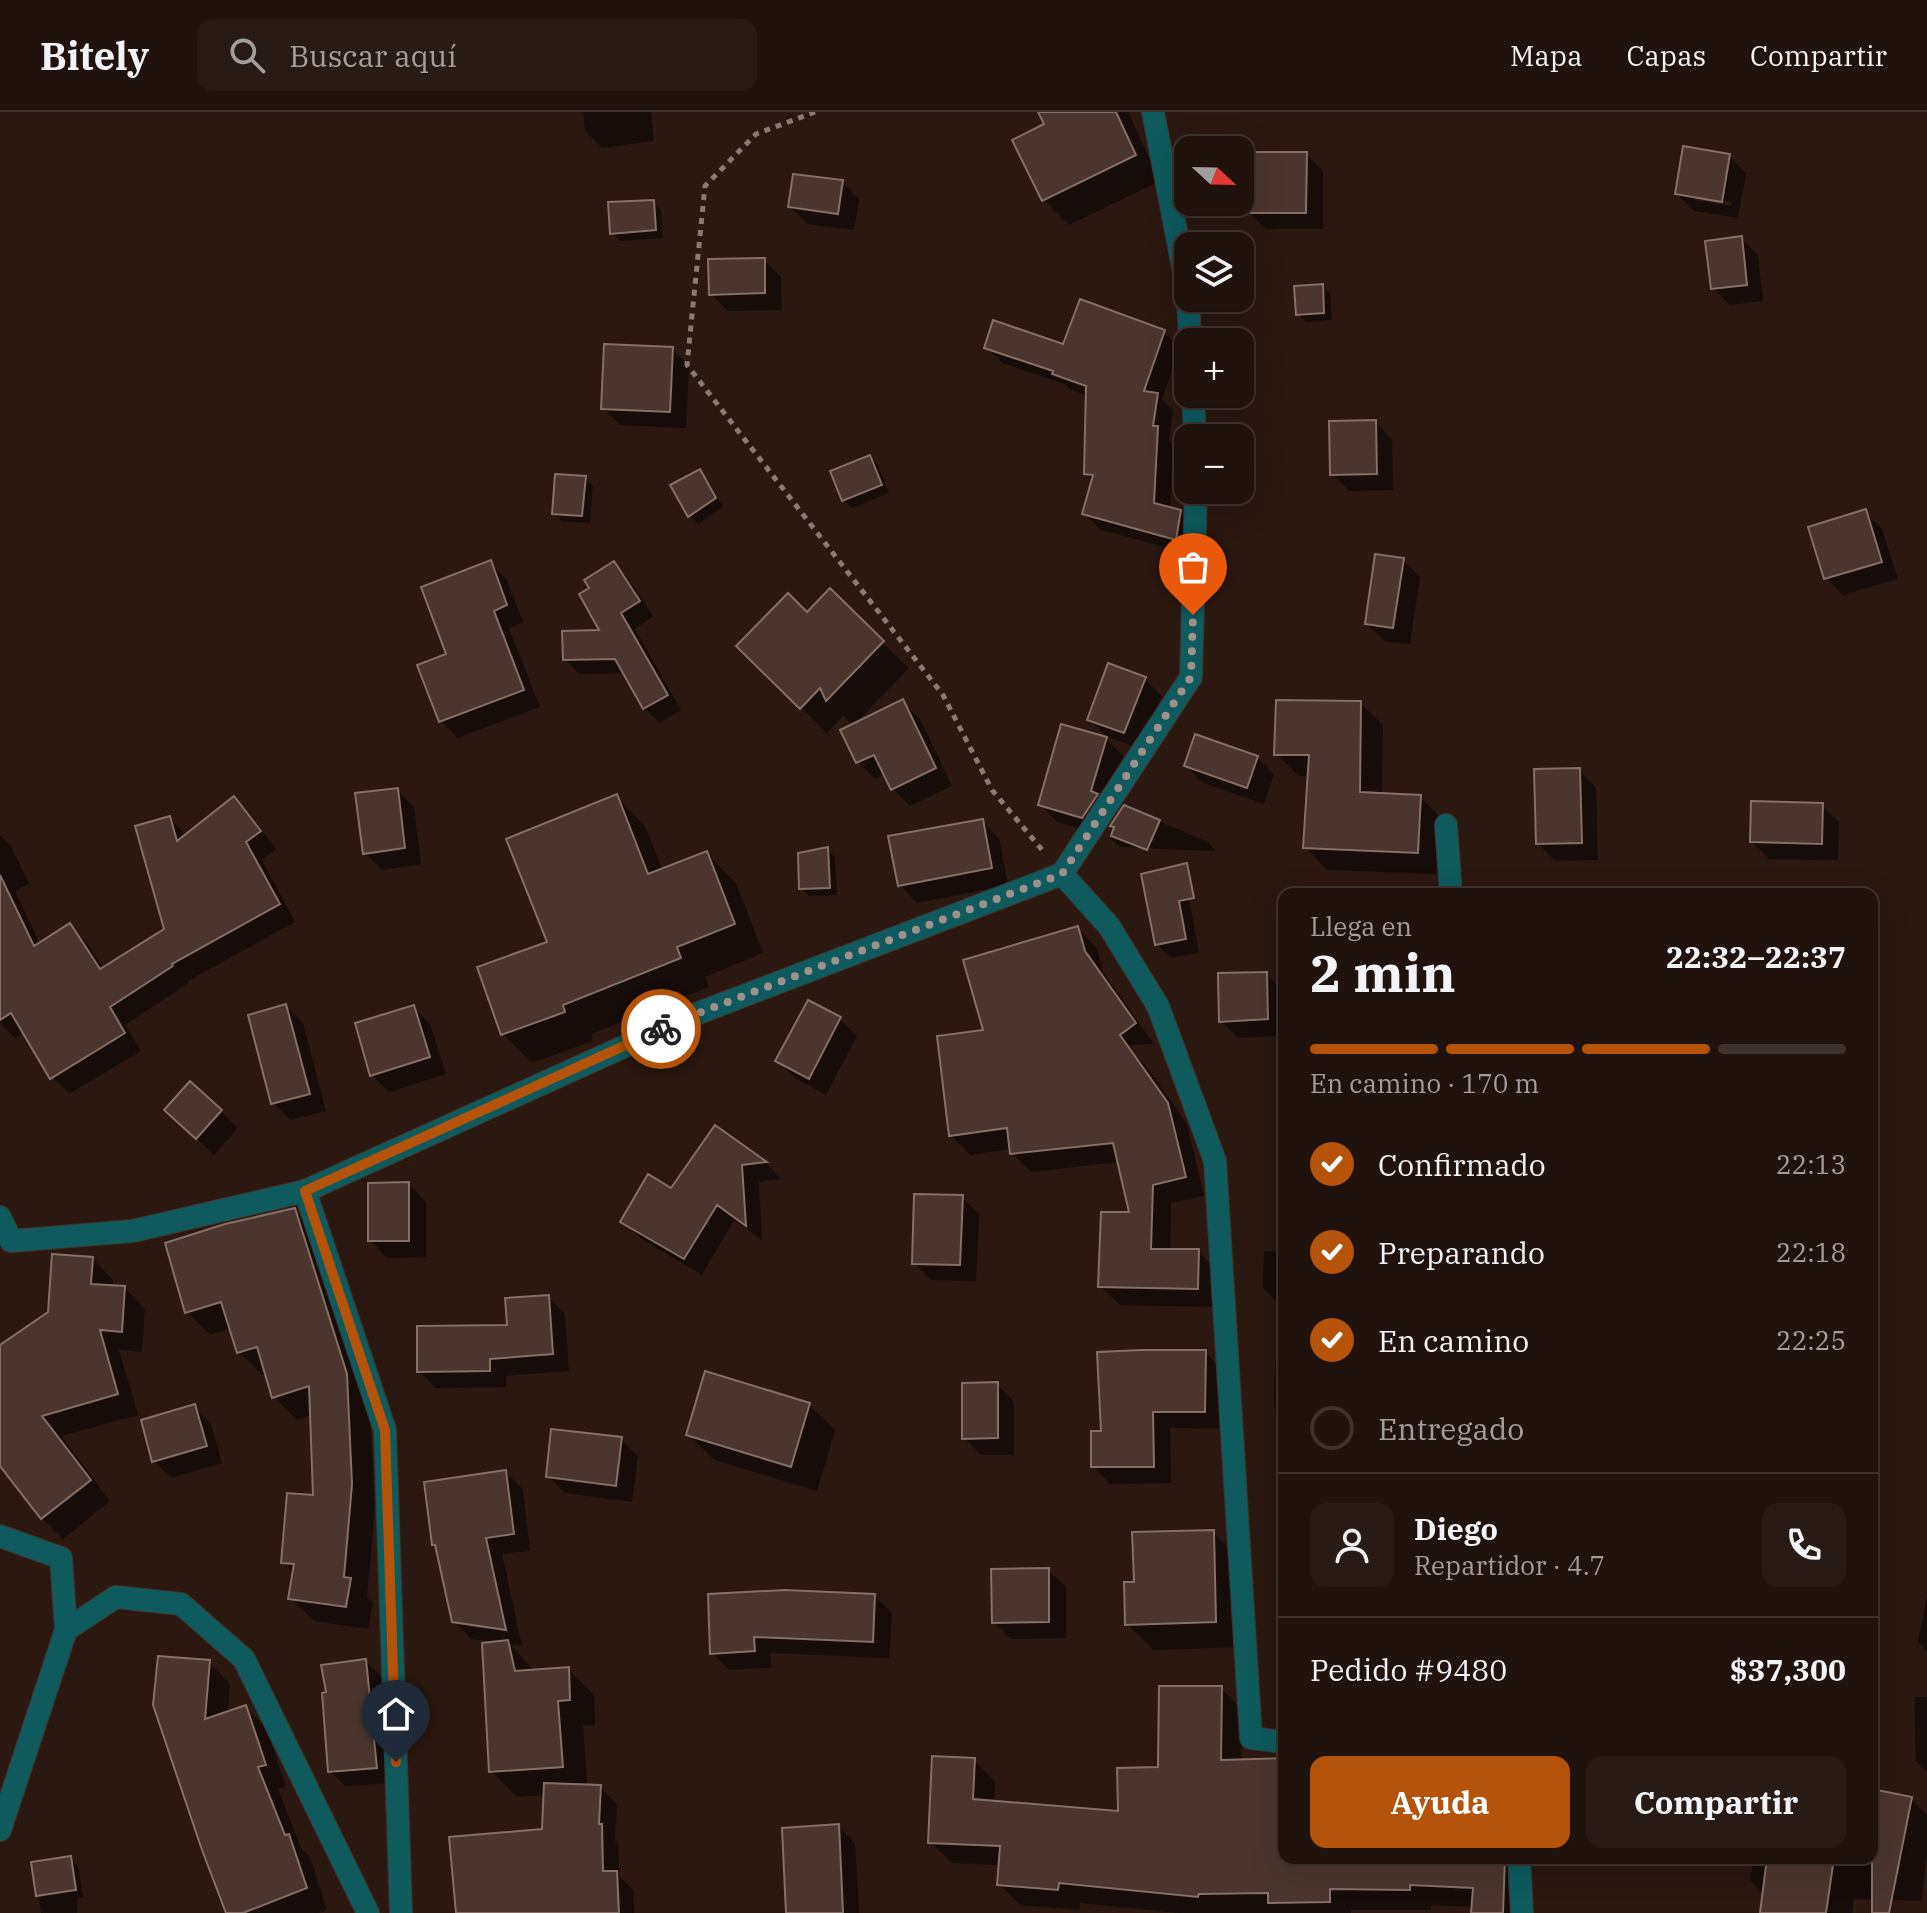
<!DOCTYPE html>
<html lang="es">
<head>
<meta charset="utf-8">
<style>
  body { margin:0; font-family:"IBM Plex Serif",serif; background:#281b16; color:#f1f3f6; height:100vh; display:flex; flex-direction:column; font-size:30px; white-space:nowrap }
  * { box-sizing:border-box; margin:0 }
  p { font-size:26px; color:#a29e9d }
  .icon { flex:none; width:44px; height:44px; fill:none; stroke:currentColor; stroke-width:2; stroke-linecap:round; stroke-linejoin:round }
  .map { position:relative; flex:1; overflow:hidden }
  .details { position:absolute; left:1278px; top:776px; width:600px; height:976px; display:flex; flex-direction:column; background:#20120d; border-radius:16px; box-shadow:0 8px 32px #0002,0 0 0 2px #3d322e }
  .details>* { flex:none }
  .needle { width:52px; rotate:112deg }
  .controls { position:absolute; left:1174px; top:24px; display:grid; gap:16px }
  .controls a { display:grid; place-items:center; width:80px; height:80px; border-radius:16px; background:#20120d; box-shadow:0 8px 32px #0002,0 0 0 2px #3d322e; font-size:40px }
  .pin { position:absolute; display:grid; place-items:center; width:68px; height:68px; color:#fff; margin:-82px -34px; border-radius:50% 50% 50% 0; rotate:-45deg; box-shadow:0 0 8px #0007 }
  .pin .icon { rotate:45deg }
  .courier { position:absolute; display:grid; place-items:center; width:80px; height:80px; margin:-40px; border:6px solid #b45309; border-radius:50%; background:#fff; color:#222; box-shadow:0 2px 10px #0007 }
  .headline em { font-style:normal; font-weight:800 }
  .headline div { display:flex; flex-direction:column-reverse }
  .headline { display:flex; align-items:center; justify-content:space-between; height:136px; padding:0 32px }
  h1 { font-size:52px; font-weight:800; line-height:60px }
  .bar { display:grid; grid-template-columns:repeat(4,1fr); gap:12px 8px; align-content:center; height:96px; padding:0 32px }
  .bar i { height:10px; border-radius:6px; background:#3d322e }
  .bar .current { background:#b45309 }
  .bar p { grid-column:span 4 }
  .line { display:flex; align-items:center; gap:20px; padding:0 32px; border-top:2px solid #3d322e }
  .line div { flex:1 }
  .round { display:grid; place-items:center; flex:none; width:84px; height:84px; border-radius:16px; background:#281b16 }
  ol { padding:0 32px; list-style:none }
  li { display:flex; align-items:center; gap:24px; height:88px }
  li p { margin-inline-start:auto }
  li .icon { padding:8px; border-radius:50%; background:#b45309; color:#fff; stroke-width:4 }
  li:last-child { color:#a29e9d }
  li i { width:44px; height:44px; border:4px solid #3d322e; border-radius:50% }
  .button { display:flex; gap:16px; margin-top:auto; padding:16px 32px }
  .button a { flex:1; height:92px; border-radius:16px; background:#b45309; color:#fff; font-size:32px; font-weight:800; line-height:92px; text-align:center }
  .button a+a { background:#281b16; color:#f1f3f6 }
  header { display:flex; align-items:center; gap:48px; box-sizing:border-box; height:112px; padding:0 40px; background:#20120d; border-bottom:2px solid #3d322e }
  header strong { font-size:38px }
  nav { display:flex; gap:44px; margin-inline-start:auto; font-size:28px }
  .search { width:560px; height:72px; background:#281b16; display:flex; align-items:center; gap:20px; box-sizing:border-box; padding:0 28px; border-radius:16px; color:#a29e9d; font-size:30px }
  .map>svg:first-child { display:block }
  .shadow { fill:#0007; fill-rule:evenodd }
  .building { fill:#4a362e; stroke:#856f66; stroke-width:2 }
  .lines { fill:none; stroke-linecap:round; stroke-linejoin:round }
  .minor-casing { stroke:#43322b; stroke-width:24 }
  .path { stroke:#897a74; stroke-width:5; stroke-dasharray:6 6; stroke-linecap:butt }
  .minor { stroke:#0e5a5d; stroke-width:22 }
  .done { stroke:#9e908b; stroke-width:8; stroke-dasharray:0 14.4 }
  .route { stroke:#b45309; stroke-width:10 }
</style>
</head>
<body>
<header>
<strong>Bitely</strong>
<div class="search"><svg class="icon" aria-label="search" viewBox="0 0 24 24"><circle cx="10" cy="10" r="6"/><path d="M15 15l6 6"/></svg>Buscar aquí</div>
<nav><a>Mapa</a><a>Capas</a><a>Compartir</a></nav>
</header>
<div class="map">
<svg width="1927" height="1801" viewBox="0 0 1927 1801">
  <rect width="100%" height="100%" fill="#2a1811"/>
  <path class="shadow" d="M583,0H651L654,29L602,36L585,19Z
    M1040,0H1128L1160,69L1069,113L1043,87L1046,13Z
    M1240,42H1306L1323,59V117H1266L1249,100V85H1240Z
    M1729,44L1746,61L1738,106L1694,99L1677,82ZM1694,84L1732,90L1731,94L1694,88Z
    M842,70L859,87L854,118L807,112L790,95Z
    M653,90L661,98L663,126L620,129L612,121Z
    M1741,126L1758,143L1763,189L1730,193L1713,176Z
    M764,148L781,165L782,198L728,199L711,182Z
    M1322,174L1330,182L1332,208L1306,210L1298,202Z
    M1164,220L1180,236L1162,288L1173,299L1169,328L1173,332L1170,397L1180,400L1196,416L1191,442L1101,418L1085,402L1093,369L1086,362L1088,284L1070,277L1065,272L1002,251L986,235L1065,234Z
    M672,237L689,254L686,316L620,313L603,296Z
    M1375,310L1392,327L1393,378L1349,379L1332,362Z
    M870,345L878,353L889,381L852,396L844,388Z
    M699,359L707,367L723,395L698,412L690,404L673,373Z
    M585,366L593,374L590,411L562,409L554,401Z
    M1865,400L1882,417L1898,467L1843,483L1826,466Z
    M1403,448L1420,465L1410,532L1384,529L1367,512Z
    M490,451L507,468L523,510L509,516L540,595L458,626L441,609L449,543Z
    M614,451L628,466L653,504L635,517L681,598L659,611L645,596L625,561L579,562L565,547L602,520L592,477Z
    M830,479L909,556L854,613L903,590L920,607L952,674L910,694L893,677L885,662L875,667L858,650L853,613L843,604L827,621L738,534L807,503Z
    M1144,567L1162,584L1141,637L1106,624L1089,607Z
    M1360,591L1383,613L1382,683L1420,685L1442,707L1439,762L1327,758L1305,735L1310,664H1299L1276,642Z
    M1106,627L1123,644L1100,722L1057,710L1040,692Z
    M1257,645L1274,662L1264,692L1203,671L1186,654Z
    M1579,658L1596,675L1598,748L1555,749L1538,732Z
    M397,678L414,695L421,752L382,758L365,741Z
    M616,685L645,714L663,759L706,741L736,771L763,841L705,865L709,875L591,922L593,929L532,951L503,922L549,831Z
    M234,687L251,704L276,737L262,748L295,810L188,869L189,871L125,913L141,939L69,982L52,965L25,920L15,926L0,911V723L11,734L29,772L15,779L40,832L70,813L86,830L104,857L166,817L169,706L187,724Z
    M1822,693L1839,710L1838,748L1769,747L1752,730Z
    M1125,695L1208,730L1216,739L1119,735L1111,727Z
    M982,709L999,726L1008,773L917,791L900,773Z
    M827,737L835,745L837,783L809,784L801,776Z
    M1176,776L1190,791L1199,841L1171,846L1157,832Z
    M1077,816L1097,836L1103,860L1154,932L1125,933L1146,954L1187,1012L1204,1084L1171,1091L1170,1139H1198L1217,1159L1216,1195L1120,1193L1100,1174L1132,1102L1119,1050L1031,1060L1012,1041V1037L970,1043L951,1023L986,919Z
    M1266,862L1283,879L1284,924L1238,926L1221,909Z
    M808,890L840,907L857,924L826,983L795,966L778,949Z
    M286,894L303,911L326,999L290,1008L273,991Z
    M413,895L430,912L446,962L389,980L372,963Z
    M221,999L238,1016L214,1043L184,1015Z
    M716,1016L766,1051L781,1067L759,1070L762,1128L734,1108L702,1163L640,1126L623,1109L672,1079Z
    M409,1072L426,1090V1145L387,1146L370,1128Z
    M962,1085L979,1102L976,1169L931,1168L914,1151Z
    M294,1098L317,1121L369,1286L375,1396L367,1485L373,1491L368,1517L314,1509L291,1486L294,1461L283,1450L315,1385L312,1303L297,1308L274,1285L267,1262L262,1263L239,1240L231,1216L210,1223L187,1200Z
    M1264,1139H1284V1343L1278,1338L1274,1283L1278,1191L1263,1176Z
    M93,1147L113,1168V1175L125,1176L145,1197L142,1240L119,1238L138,1303L61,1324L110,1389L63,1427L42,1406L0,1353V1235L50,1201Z
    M548,1185L565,1202L569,1259L506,1264V1275L436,1276L419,1259L509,1215Z
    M1205,1240L1222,1257L1221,1317L1170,1316L1171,1371L1110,1372L1093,1355L1103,1321Z
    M997,1272L1014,1290V1343H981L964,1326Z
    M809,1293L835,1318L817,1379L714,1348L688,1322Z
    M194,1295L211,1312L222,1351L171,1366L154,1349Z
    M621,1327L638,1344L632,1390L565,1381L548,1364Z
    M506,1360L523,1377L530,1439L502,1442L522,1534L510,1532L534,1559L568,1557L594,1583L595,1613L583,1614L587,1674L600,1675L617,1692L615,1729L618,1731L619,1764L633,1778L634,1801H458L544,1719L545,1683L517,1685L491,1659L495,1530L471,1527L454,1509Z
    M1213,1420L1239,1446L1241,1535L1153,1538L1127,1512L1136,1472Z
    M1872,1429L1875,1432L1876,1462H1872Z
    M1282,1436H1284V1479L1280,1475Z
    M1048,1458L1066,1475V1526L1011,1527L994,1510Z
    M710,1484H874L892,1501L889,1546L770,1541L771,1556L729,1558L712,1541Z
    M1927,1484V1539L1918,1530Z
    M160,1546L209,1550L230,1572L228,1601L245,1595L266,1616L286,1674L278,1677L302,1738L310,1745L327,1798L319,1801H228Z
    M365,1549L381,1564L391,1671L345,1674L330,1659Z
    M1221,1576L1242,1598L1241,1649L1284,1648V1746H1528L1525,1801H1474L1473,1795L1431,1793V1798H1351V1801H1179L1080,1791L1079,1798L1020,1793L999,1772L1001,1753L952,1751L930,1730L974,1648L995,1669L994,1691L1120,1702L1160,1657Z
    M1914,1585H1927V1659L1916,1649Z
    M1872,1623L1876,1626L1872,1654Z
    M1872,1679L1911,1687L1927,1703V1744L1921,1789L1854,1787L1852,1801H1765L1764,1782L1750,1768L1754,1746H1872Z
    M838,1714L855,1731L859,1801H788Z
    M70,1746L78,1754L83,1786H78L77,1801H41L34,1752Z"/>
  <path class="building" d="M1038,0H1116L1136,43L1042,89L1012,28L1044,12Z
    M1683,34L1730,42L1722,90L1675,82Z
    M1240,40H1307L1306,101H1247V69H1240Z
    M793,62L843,68L838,102L788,95Z
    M654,88L656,118L610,122L608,90Z
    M1742,124L1747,173L1711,177L1705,129Z
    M765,146V181L709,183L708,147Z
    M1323,172L1324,201L1296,203L1294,174Z
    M1080,187L1165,218L1144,279L1158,281L1153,314H1158L1154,391L1181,398L1176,428L1082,402L1093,363L1084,362L1086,274L1052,262L1053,259L984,236L993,208L1063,232Z
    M604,232L673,235L670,300L601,297Z
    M1376,308L1377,362L1330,363L1329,309Z
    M870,343L882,373L842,389L830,359Z
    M700,357L716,386L688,405L670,373Z
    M555,362L586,364L582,404L552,402Z
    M1866,397L1882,450L1824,467L1808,415Z
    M1375,442L1404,446L1393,516L1365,512Z
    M491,448L507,493L494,499L524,578L439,610L417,553L446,542L421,475Z
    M614,449L640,489L621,501L668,583L643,597L615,547L563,548L562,519L599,518L579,482L589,476L584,468Z
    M830,476L884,529L826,589L820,576L800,597L736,534L788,481L807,500Z
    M1108,551L1146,565L1124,621L1087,608Z
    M903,587L936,656L891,678L874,643L856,651L840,618Z
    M1276,588L1361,589L1360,680L1421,683L1418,741L1303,736L1309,643H1274Z
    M1061,612L1107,625L1091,679L1098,682L1082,706L1038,693Z
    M1195,622L1258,644L1247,676L1184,654Z
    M1580,656L1582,731L1536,732L1534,657Z
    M398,676L405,736L363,742L355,681Z
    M617,682L648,762L707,739L735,812L677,835L681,846L563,893L565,900L501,923L477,855L547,830L506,727Z
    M234,684L261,719L246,730L280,792L172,852L173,854L110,895L125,921L50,967L11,901L0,908V763L34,834L70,811L100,857L164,817L135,714L170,704L177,729Z
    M1751,689L1823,691L1822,732L1750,730Z
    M1124,693L1160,708L1147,738L1111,724L1114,715L1110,714Z
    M983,707L992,756L898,774L888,724Z
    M828,735L830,776L799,777L798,741Z
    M1187,751L1194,786L1179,789L1186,827L1155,833L1141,762Z
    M1078,814L1085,839L1136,911L1120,923L1168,991L1186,1065L1153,1073L1151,1137H1199L1198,1177L1098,1175L1101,1100H1129L1113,1031L1010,1042L1007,1016L949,1024L937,924L983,918L963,848Z
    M1267,860L1268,907L1219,910L1218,861Z
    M808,888L841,905L809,967L775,949Z
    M286,892L310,982L271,992L248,903Z
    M414,893L430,945L370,964L355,911Z
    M190,969L222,998L196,1027L164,998Z
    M715,1013L767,1050L742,1053L746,1114L717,1093L684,1147L620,1110L648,1062L671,1076Z
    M409,1070V1129H368V1071Z
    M914,1082L963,1083L960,1153L912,1152Z
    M295,1096L347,1262L352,1372L344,1465L351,1466L346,1495L288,1487L294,1452L281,1451L287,1381L313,1383L309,1274L272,1286L257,1235L237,1241L221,1190L185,1201L165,1131L225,1112Z
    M52,1142L93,1145L91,1172L125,1174L122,1220L100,1218L118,1282L42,1304L91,1368L41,1407L0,1354V1233L48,1200Z
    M549,1183L553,1242L490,1247V1259L417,1260V1214L507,1213L505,1186Z
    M1142,1238H1206L1205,1300H1153L1154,1355H1091V1319H1101L1097,1240Z
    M705,1259L810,1291L791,1355L686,1323Z
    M998,1270V1326L962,1327V1271Z
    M195,1292L207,1334L152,1350L141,1308Z
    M551,1317L622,1325L616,1374L546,1365Z
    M506,1358L514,1422L486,1426L506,1518L452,1510L435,1433H432L424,1370Z
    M1214,1418L1216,1510L1125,1513L1124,1470H1134L1132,1420Z
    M1049,1456V1510L992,1511L991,1457Z
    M785,1478L875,1482L873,1530L754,1525L755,1539L710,1542L708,1482Z
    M508,1528L515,1559L569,1555L570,1588L558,1589L563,1655L489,1660L482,1531Z
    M158,1544L210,1548L205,1607L246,1593L266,1653L258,1655L285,1723L289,1722L307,1776L243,1801H226L202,1738L153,1593Z
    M366,1547L377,1656L328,1660L322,1581L326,1580L321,1553Z
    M1159,1574H1222L1221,1648L1284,1646V1746H1505L1503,1801H1471L1473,1776L1410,1773V1778L1330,1777V1790L1268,1791V1781L1199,1782L1198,1785L1059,1771L1058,1778L997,1773L1000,1734L928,1731L932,1644L975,1646L973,1687L1118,1699L1117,1656L1158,1655Z
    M544,1671L601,1673L599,1712H602L603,1759H617L619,1801H456L449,1725L542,1717Z
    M1872,1677L1912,1685L1889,1801H1872Z
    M839,1712L843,1801H786L782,1716Z
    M71,1744L76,1778L36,1784L31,1750Z
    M1767,1746H1834L1826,1801H1760Z"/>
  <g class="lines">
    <defs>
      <path id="minor" d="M1153,0L1188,181L1190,230
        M1193,282L1195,326
        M1446,713L1451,782
        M1062,762L1191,565L1196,378
        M305,1079L385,1318L401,1801
        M0,1105L11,1129L133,1119L305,1079L696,902L1062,762L1109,814L1158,894L1215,1049L1251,1626L1284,1630
        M0,1424L61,1446L66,1518
        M0,1718L66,1518L116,1485L181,1492L244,1547L368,1801
        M1519,1746L1522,1801"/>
    </defs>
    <use href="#minor" class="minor-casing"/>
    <path class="path" d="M815,0L756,22L705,74L687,253L943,583L992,678L1043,739"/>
    <use href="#minor" class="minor"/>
  </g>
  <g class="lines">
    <path class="done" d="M661,917L696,902L1062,762L1191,565L1193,503"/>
    <path class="route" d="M396,1650L385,1318L305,1079L661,917"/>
  </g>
</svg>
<div class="controls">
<a><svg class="needle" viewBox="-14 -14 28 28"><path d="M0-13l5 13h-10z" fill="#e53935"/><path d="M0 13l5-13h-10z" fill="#a29e9d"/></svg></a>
<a><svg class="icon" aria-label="layers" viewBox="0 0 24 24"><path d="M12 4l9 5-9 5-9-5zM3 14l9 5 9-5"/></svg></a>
<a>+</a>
<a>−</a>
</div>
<div class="pin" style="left:1193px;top:503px;background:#ea580c"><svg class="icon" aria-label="bag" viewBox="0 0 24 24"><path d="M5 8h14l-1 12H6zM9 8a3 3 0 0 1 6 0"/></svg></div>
<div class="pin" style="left:396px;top:1650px;background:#1f2937"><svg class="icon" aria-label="home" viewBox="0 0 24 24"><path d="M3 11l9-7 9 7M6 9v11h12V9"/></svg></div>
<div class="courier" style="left:661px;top:917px"><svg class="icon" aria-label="bike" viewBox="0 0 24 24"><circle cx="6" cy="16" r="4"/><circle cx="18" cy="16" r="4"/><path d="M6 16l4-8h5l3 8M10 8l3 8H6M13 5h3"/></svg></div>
<section class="details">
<div class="headline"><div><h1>2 min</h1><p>Llega en</p></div><em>22:32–22:37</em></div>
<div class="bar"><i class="current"></i><i class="current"></i><i class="current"></i><i></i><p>En camino · 170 m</p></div>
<ol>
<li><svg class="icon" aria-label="check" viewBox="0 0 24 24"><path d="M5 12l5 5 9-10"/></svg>Confirmado<p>22:13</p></li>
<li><svg class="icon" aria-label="check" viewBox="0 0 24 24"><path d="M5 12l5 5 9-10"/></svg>Preparando<p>22:18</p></li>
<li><svg class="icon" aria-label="check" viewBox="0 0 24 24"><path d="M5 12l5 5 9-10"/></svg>En camino<p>22:25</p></li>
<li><i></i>Entregado</li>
</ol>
<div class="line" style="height:144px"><a class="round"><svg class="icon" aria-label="person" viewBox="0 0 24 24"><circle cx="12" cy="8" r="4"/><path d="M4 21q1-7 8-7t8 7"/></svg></a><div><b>Diego</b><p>Repartidor · 4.7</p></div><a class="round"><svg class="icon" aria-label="phone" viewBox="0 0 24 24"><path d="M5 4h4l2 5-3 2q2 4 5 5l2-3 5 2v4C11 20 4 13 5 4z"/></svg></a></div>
<div class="line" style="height:104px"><div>Pedido #9480</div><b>$37,300</b></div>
<div class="button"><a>Ayuda</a><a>Compartir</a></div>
</section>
</div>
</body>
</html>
